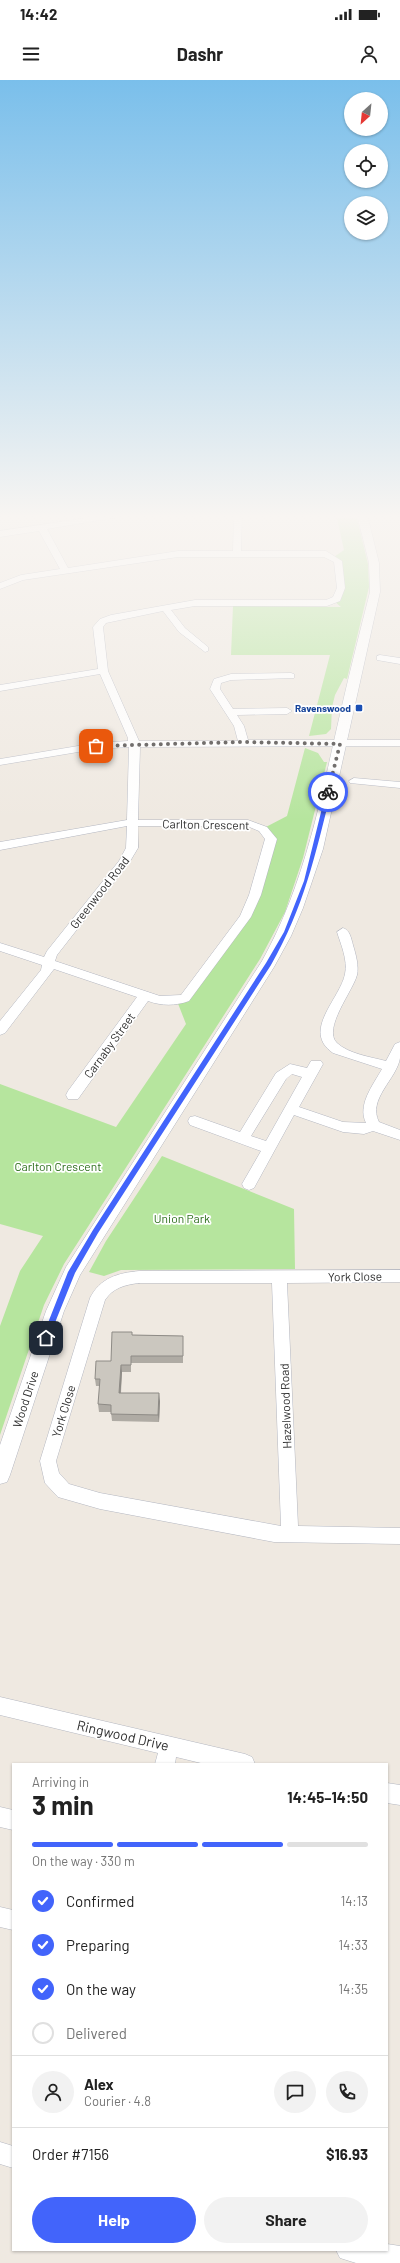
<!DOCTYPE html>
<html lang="en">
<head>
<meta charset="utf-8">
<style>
  body { margin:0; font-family:Barlow,sans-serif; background:#f2f2f2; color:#222; height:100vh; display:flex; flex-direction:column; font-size:15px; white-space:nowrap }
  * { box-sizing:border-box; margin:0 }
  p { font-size:13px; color:#767676 }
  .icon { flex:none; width:22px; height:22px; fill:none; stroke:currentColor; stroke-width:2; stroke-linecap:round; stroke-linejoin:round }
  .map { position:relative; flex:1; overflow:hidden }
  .details { position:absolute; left:12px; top:1683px; width:376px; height:488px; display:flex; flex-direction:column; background:#fff; border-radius:0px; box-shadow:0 1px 3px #0004 }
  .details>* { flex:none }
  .needle { width:26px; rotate:207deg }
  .buttons { position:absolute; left:344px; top:12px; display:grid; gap:8px }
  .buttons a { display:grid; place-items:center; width:44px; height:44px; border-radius:50%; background:#fff; box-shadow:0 1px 3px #0004; font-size:20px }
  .pin { position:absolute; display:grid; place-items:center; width:34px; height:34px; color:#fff; margin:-17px; border-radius:8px; box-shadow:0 2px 6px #0006 }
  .courier { position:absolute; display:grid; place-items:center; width:40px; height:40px; margin:-20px; border:3px solid #4264fb; border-radius:50%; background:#fff; color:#222; box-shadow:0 1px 5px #0007 }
  .headline em { font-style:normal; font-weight:700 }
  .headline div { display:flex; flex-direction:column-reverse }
  .headline { display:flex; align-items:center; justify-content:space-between; height:68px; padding:0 20px }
  h1 { font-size:26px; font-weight:700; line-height:30px }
  .bar { display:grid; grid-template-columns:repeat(4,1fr); gap:6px 4px; align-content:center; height:48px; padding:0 20px }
  .bar i { height:5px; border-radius:3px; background:#e0e0e0 }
  .bar .on { background:#4264fb }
  .bar p { grid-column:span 4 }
  .line { display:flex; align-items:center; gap:10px; padding:0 20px; border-top:1px solid #e0e0e0 }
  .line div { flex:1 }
  .round { display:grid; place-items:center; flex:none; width:42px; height:42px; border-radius:21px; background:#f2f2f2 }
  ol { padding:0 20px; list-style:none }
  li { display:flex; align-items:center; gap:12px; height:44px }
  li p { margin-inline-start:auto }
  li .icon { padding:4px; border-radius:50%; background:#4264fb; color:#fff; stroke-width:4 }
  li:last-child { color:#767676 }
  li i { width:22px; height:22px; border:2px solid #e0e0e0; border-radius:50% }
  .button { display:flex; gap:8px; margin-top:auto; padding:8px 20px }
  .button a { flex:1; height:46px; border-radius:24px; background:#4264fb; color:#fff; font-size:16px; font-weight:700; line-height:46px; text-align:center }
  .button a+a { background:#f2f2f2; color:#222 }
  .status { display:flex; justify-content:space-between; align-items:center; height:28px; padding:0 20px; background:#fff; direction:ltr }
  .status svg { height:11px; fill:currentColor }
  header { display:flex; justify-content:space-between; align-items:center; height:52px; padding:0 20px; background:#fff; font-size:18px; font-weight:700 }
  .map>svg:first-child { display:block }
  .green { fill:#b6e59e }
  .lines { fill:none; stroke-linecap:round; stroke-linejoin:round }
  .minor-casing { stroke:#b4b7c1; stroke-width:1 }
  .tertiary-casing { stroke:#b4b7c1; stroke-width:1 }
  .minor { fill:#fff; fill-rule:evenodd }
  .tertiary { fill:#fff; fill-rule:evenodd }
  .wall { fill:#afaba4 }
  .shaded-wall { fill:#8e8b86 }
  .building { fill:#cbc7bf; stroke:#8e8b86 }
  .route { fill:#4264fb }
  .done { stroke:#726f6d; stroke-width:4; stroke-dasharray:0 7.2 }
  .transit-dot { fill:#1a4fb4; stroke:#fff; stroke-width:1.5 }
  .labels { text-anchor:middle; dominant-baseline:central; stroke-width:3.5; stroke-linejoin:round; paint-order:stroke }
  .far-transit-label { font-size:10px; font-weight:bold; fill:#164399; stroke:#fff; text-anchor:end }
  .street-label { font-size:12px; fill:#2e2e2e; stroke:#fff }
  .park-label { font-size:12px; fill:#2c6e1b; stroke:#fff }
  .near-street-label { font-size:14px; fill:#2e2e2e; stroke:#fff }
</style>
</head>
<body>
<div class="status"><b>14:42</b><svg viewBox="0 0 49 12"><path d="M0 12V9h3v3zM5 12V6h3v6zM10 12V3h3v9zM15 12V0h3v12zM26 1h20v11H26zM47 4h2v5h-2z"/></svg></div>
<header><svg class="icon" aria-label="menu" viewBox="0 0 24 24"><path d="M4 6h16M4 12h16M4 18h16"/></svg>Dashr<svg class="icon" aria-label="person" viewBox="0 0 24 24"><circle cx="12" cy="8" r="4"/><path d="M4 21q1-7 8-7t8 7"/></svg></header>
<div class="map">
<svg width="400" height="2183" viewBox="0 0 400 2183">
  <rect width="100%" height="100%" fill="#efe9e1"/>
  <path class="green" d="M336,434H350L357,439L368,484L369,507L347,599L344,598L335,615L332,627L331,649L326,654L309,656L330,575H231L233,526L341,527L334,521L342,508L334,477L344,470Z
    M305,668L318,673L324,682H327L303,778L285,832L260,879L64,1184L44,1225L0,1355V1246L20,1191L43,1156L0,1144V1004L116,1047L186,944L177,921L246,837L272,759L264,748L287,736Z
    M162,1076L294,1129L295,1189L121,1190L104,1196L89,1192L106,1161Z"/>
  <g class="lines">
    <defs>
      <path id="minor" d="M113,434H136L47,449L68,488L178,471H233L234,434H242L241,471H326L342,481L345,508L340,521L327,526H195L171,530L185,548L208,567V571L205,572L179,552L163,531L106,543L103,547L108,591L139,661H238L234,646L210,609L214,599L231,594L291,593L294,594V598L231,600L221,603L220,609L233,629L287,628L292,631L287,634L237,635L244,646L248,660H400V666L140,667L138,740H248L267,747L277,759L261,815L251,837L189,921C175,926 162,926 148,921L78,1019H68L66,1015L68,1011L137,917L54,889L5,953L0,955V941L41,890L42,885L0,871V863L44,877L47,871L119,781L126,768L127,746L0,770V762L127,740L129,667L96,669L0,685V679L96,663L128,661V658L100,594L0,611V605L98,589L93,547L100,539L111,535L195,520H326L333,517L337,508L334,482L324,477H178L23,500L0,509V503L21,495L60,489L39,451L0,457V451ZM138,746H247L259,751L265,759L249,815L240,836L181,915L160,916L55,881L57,875L129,783L138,768Z
        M380,575L400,578V584L377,580V576Z
        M354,698L400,702V708L350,703L349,701Z
        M343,848C350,850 351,858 353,865C356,875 359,886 357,895C353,911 322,949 337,963C349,974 371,977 386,981L395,964L400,962C400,967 400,973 400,978C397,999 367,1019 379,1042L400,1050V1060L373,1051L364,1054L343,1052L294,1035L254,1108L249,1110L244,1108L242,1104L261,1071L190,1045L188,1041L190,1037L195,1036L240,1052L276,993L290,984L307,988L311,981H321L323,984L299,1027L343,1042L366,1043C357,1025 373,1005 382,989L333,973C301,951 340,919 345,894C348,880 341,865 337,852ZM292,994L302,997L266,1061L251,1056L286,999Z
        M400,1190V1202L287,1203L298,1446L400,1448V1464L274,1462L100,1429L58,1417L45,1403L40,1381L90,1218C100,1198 118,1193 139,1191ZM139,1203H272L281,1446L100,1413L69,1404L59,1393L56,1381L105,1220C113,1208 124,1205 139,1203Z
        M0,1617L245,1674L252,1677L255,1684H205L176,1677L175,1684H155L158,1673L0,1635Z
        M387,1703L400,1705V1725L387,1723Z
        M0,1727L13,1730V1750L0,1747Z
        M0,1827L13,1830V1850L0,1847Z
        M0,2062L13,2066V2088L0,2084Z
        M387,2164L400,2166V2183H356L340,2178L336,2170H387Z"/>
      <path id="tertiary" d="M357,434H367L379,483L380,512L323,769L303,828L291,856L274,887L80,1195L64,1231L10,1395L7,1402L0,1404V1365L46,1231L66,1187L262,881C306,802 321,717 341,630C350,591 360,551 370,512L369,483Z"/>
    </defs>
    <use href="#minor" class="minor-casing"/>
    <use href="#tertiary" class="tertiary-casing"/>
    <use href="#minor" class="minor"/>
    <use href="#tertiary" class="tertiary"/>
  </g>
  <path class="wall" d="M132,1252V1255L183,1256V1283H131V1292H122L121,1313L160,1321L159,1342L112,1341L111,1332H99L98,1324L100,1306H96L95,1299L111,1281Z"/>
  <path class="shaded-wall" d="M121,1285L122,1292L120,1320L119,1313Z
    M159,1313L160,1321L159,1342L158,1335Z"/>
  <path class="building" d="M112,1252H132V1255L183,1256V1276H131V1285H121L119,1313H159L158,1335L111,1334V1325L98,1324L100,1299H95L96,1281H111Z"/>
  <linearGradient id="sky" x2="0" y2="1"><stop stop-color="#7abfeb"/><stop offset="0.59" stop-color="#f8f5f2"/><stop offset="1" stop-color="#f8f5f2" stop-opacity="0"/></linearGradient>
  <rect width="400" height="740" fill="url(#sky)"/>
  <path class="route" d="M328,711L331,712C315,776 304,827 271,885L98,1153L75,1193L48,1260H43L42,1258L68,1192L93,1150L266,883L284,852L304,801L326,712Z"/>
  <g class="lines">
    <path class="done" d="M96,666L243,662L340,664L328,712"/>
  </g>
  <rect class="transit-dot" x="355" y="624" width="8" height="8" rx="2"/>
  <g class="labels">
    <g class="far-transit-label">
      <text x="351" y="628">Ravenswood</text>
    </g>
    <g class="street-label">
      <text transform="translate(206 744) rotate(1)">Carlton Crescent</text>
      <text transform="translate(99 812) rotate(-52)">Greenwood Road</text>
      <text transform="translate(109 965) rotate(-54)">Carnaby Street</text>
      <text transform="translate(355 1196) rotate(-1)">York Close</text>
      <text transform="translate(25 1319) rotate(-72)">Wood Drive</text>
      <text transform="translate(285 1326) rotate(-92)">Hazelwood Road</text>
      <text transform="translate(63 1331) rotate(-73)">York Close</text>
    </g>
    <g class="park-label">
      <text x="58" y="1086">Carlton Crescent</text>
      <text x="182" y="1138">Union Park</text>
    </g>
    <g class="near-street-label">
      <text transform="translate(123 1655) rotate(13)">Ringwood Drive</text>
    </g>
  </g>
</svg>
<div class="buttons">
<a><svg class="needle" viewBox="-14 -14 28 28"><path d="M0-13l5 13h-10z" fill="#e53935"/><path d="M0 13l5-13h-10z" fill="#767676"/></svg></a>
<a><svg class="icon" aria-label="locate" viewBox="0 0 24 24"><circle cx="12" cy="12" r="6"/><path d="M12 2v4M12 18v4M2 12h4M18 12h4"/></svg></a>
<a><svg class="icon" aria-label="layers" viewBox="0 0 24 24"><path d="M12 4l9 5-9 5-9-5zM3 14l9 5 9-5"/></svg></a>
</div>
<div class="pin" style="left:96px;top:666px;background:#ea580c"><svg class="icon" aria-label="bag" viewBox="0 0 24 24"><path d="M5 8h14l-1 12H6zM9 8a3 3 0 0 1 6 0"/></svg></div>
<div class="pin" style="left:46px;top:1258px;background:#1f2937"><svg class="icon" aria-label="home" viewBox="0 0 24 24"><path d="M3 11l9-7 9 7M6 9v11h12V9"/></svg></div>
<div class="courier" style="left:328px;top:712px"><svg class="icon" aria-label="bike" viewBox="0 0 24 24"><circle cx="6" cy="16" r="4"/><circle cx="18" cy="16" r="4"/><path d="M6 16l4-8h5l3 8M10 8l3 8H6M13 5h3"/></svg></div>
<section class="details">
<div class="headline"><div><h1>3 min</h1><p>Arriving in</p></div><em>14:45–14:50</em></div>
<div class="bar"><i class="on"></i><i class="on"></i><i class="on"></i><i></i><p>On the way · 330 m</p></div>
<ol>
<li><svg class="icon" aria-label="check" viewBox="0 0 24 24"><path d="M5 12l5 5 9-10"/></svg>Confirmed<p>14:13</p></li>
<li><svg class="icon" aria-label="check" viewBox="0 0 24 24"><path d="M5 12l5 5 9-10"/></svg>Preparing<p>14:33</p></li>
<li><svg class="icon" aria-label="check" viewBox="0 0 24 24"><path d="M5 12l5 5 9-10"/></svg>On the way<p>14:35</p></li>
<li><i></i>Delivered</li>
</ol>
<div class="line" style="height:72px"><a class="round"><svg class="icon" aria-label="person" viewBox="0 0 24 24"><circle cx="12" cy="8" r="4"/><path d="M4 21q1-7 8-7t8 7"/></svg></a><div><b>Alex</b><p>Courier · 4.8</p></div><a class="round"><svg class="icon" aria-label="chat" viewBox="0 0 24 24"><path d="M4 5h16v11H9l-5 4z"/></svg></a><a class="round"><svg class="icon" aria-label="phone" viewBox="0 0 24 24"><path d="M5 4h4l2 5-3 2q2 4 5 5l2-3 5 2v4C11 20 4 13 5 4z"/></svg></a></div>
<div class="line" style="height:52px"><div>Order #7156</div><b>$16.93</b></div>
<div class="button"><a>Help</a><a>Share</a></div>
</section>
</div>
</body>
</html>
